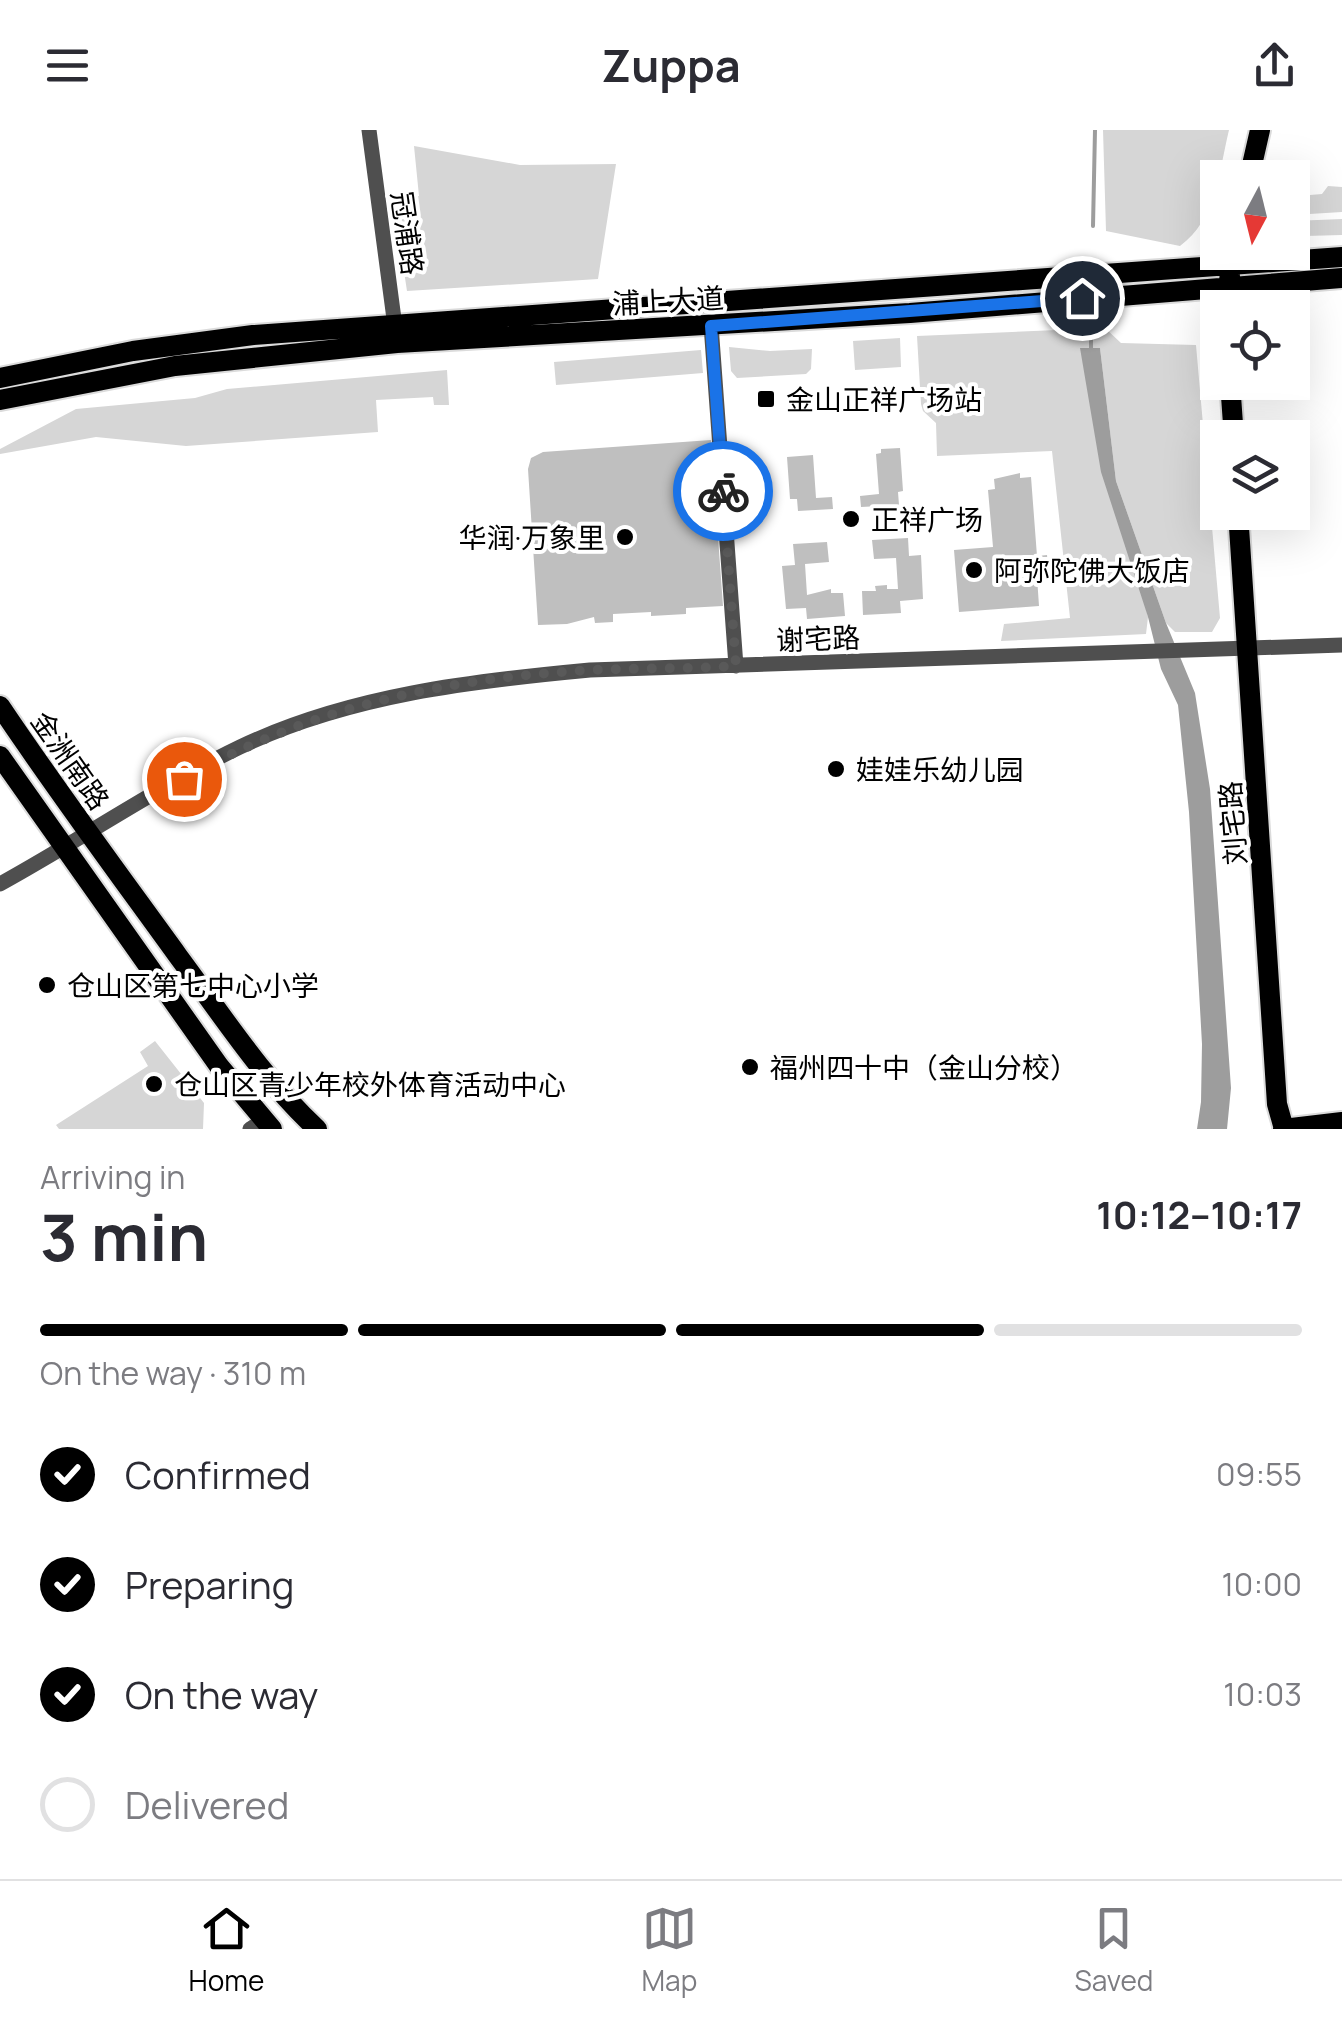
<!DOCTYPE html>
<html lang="en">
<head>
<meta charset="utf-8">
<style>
  body { margin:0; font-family:Manrope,"Noto Sans SC",sans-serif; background:#f2f2f3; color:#2b2b33; height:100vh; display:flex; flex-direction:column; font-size:38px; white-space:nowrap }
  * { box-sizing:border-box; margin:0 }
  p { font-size:32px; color:#7c7c81 }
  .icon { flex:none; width:55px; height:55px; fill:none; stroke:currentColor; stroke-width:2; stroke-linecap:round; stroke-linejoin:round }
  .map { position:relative; height:999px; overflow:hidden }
  .side { display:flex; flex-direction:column; background:#fff; flex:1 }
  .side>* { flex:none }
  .needle { width:65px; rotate:187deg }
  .controls { position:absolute; left:1200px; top:30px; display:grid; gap:20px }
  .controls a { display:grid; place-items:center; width:110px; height:110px; border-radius:0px; background:#fff; box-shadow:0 10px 40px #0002; font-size:50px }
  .pin { position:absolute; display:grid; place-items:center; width:85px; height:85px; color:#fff; margin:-42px; border:5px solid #fff; border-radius:50%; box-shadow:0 2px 10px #0007 }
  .courier { position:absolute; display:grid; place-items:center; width:100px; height:100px; margin:-50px; border:8px solid #1a73e8; border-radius:50%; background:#fff; color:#222; box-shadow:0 2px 12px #0007 }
  .summary em { font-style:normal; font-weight:700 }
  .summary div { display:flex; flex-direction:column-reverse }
  .summary { display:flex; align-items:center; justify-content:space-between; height:170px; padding:0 40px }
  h1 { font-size:65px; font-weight:700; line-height:75px }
  .bar { display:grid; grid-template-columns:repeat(4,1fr); gap:15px 10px; align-content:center; height:120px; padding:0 40px }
  .bar i { height:12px; border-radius:8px; background:#e1e1e2 }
  .bar .current { background:#000 }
  .bar p { grid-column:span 4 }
  ol { padding:0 40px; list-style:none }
  li { display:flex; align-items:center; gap:30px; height:110px }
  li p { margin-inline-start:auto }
  li .icon { padding:10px; border-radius:50%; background:#000; color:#fff; stroke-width:4 }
  li:last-child { color:#7c7c81 }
  li i { width:55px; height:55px; border:5px solid #e1e1e2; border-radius:50% }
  header { display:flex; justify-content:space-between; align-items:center; height:130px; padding:0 40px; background:#fff; font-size:45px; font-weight:700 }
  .dock { display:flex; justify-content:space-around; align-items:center; height:140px; border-top:2px solid #e1e1e2; background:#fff; font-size:28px; color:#7c7c81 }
  .dock a { display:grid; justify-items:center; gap:5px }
  .dock .current { color:#000 }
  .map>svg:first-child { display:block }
  .green { fill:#d6d6d6 }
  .water { fill:#9d9d9d }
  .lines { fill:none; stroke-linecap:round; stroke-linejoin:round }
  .stream { stroke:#9d9d9d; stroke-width:4 }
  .building { fill:#bfbfbf }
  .major-casing { stroke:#dbdbdb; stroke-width:24 }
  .minor { stroke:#4f4f4f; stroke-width:15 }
  .major { stroke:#000; stroke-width:20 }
  .done { stroke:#595959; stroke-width:10; stroke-dasharray:0 18 }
  .route { stroke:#1a73e8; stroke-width:12 }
  .poi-dot { fill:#000; stroke:#fff; stroke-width:4 }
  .labels { text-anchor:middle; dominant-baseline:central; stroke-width:8; stroke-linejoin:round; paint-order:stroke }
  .street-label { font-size:28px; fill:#000; stroke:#fff }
  .poi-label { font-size:28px; fill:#000; stroke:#fff; text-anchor:start }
</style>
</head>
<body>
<header><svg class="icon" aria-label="menu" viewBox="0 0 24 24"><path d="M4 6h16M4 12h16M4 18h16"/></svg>Zuppa<svg class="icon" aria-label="share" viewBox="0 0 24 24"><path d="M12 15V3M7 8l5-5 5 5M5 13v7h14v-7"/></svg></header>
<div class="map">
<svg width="1342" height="999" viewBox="0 0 1342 999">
  <rect width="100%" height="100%" fill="#fff"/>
  <path class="green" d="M1103,0H1229C1219,41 1216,90 1180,116L1106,101Z
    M414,16L520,35L616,34L598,149L407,161L393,69L419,66Z
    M1292,49L1310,65L1322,64L1328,56L1342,57V82L1293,85Z
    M1342,89V105L1305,106L1293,102V91Z
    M1105,198L1121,213L1196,215L1220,488L1212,502H1175L1166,493L1116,351L1100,218H1081L1148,487L1146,504L1001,511L1004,494L1070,488L1052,321L937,326L936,293L923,281L921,274L917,206Z
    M900,208L901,237L855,240L853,211Z
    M729,217L770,221L812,219L811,239L806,244L737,248L731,241Z
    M701,220L703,243L556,255L554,232Z
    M447,240L449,275H434L433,267L376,270L378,302L186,316L96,307L0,324V319L76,279L195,268L227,259Z
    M155,911L204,973L203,999H59L56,995L148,936L140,922Z"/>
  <path class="water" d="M1080,218H1100L1116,351L1166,493L1195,563L1210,659L1231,958L1227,999H1197L1201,972L1202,914L1189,682L1178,575L1161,539L1148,487L1101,342Z"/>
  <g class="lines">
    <path class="stream" d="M1093,96L1095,0
      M1091,218V204"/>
  </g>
  <path class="building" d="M711,310L723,476L686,478V484L651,486V482L613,484V492L595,493L594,487L567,494L538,495L528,339L531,328L543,322Z
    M900,318L903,361L898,362L899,375L861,377L860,366L879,364L876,324L881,323V319Z
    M813,325L816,368L832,367L833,379L798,381L797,369H790L787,327Z
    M1020,343V348L1031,347L1037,426L1047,425L1049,447H1037L1039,476L959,482L954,420L993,417L988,360L995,359L994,349Z
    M908,408L909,426L921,425L923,469L900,471L901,483L863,485L862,461H876L875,456L887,455V459H898L896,428L874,429L872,410Z
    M827,412L829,432L805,434L807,465L831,459V463H843L845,486L807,489L806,478L786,479L782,436L795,435L793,414Z"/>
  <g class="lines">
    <defs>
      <path id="major" d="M1249,48L1260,0
        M1225,178L1230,144
        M0,248L133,221L253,205L1342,127
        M1230,252L1234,308
        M0,270L175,236L397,213L910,183L1342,148
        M1238,382L1277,974L1284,999
        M0,576C57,661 118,743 178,826C222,885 263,949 317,999
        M0,626L219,936L272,999
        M1283,999L1342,992"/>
    </defs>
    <use href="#major" class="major-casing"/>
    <path class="minor" d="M369,0L396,204
      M711,195L736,536
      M0,754C80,710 159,656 240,617C349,565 472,551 590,540L1342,515
      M250,999L264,990"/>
    <use href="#major" class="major"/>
  </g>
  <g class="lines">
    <path class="done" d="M184,649C311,577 446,548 592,540C640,538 688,539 736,536L723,361"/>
    <path class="route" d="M723,361L711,196L1082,168"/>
  </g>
  <g class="poi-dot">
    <rect x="756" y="259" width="20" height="20" rx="5"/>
    <circle cx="851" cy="389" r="10"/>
    <circle cx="625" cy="407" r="10"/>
    <circle cx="974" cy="440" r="10"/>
    <circle cx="836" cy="639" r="10"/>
    <circle cx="47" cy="855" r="10"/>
    <circle cx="750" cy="937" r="10"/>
    <circle cx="154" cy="954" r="10"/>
  </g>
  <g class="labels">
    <g class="street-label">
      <text transform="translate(408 103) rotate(82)">冠浦路</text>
      <text transform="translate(668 170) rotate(-3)">浦上大道</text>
      <text transform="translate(818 508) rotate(-2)">谢宅路</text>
      <text transform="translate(71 630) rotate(55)">金洲南路</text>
      <text transform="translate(1232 693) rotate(-94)">刘宅路</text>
    </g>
    <g class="poi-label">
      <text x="786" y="269">金山正祥广场站</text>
      <text x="871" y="389">正祥广场</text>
      <text x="605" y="407" text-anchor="end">华润·万象里</text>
      <text x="994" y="440">阿弥陀佛大饭店</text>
      <text x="856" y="639">娃娃乐幼儿园</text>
      <text x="67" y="855">仓山区第七中心小学</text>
      <text x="770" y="937">福州四十中（金山分校）</text>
      <text x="174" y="954">仓山区青少年校外体育活动中心</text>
    </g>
  </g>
</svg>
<div class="controls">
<a><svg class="needle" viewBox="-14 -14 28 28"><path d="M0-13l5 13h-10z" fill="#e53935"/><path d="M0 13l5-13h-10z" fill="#7c7c81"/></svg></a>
<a><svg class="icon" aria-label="locate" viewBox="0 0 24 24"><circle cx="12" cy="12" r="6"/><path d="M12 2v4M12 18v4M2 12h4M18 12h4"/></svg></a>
<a><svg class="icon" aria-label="layers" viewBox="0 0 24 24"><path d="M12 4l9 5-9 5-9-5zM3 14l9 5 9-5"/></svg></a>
</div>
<div class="pin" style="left:184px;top:649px;background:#ea580c"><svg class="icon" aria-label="bag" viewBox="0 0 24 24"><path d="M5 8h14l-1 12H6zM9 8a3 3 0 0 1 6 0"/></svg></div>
<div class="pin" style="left:1082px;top:168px;background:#1f2937"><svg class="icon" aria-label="home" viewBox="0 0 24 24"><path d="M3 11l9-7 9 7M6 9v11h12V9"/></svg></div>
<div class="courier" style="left:723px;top:361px"><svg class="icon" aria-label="bike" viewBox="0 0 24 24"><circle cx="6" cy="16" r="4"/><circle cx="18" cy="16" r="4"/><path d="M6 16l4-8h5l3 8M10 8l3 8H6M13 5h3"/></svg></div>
</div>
<section class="side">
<div class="summary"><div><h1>3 min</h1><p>Arriving in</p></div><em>10:12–10:17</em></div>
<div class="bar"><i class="current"></i><i class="current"></i><i class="current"></i><i></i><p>On the way · 310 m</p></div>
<ol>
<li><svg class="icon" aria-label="check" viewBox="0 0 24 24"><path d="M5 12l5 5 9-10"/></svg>Confirmed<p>09:55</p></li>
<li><svg class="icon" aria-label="check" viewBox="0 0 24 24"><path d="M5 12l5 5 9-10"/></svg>Preparing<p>10:00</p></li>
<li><svg class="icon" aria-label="check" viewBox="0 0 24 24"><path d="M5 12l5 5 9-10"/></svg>On the way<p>10:03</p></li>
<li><i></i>Delivered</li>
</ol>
</section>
<nav class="dock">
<a class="current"><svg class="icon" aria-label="home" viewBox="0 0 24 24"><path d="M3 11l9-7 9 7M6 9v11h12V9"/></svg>Home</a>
<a><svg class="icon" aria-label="map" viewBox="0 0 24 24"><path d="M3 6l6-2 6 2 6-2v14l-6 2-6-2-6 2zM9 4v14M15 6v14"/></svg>Map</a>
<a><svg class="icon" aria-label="saved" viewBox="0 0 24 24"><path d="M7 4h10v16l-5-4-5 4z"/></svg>Saved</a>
</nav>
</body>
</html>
